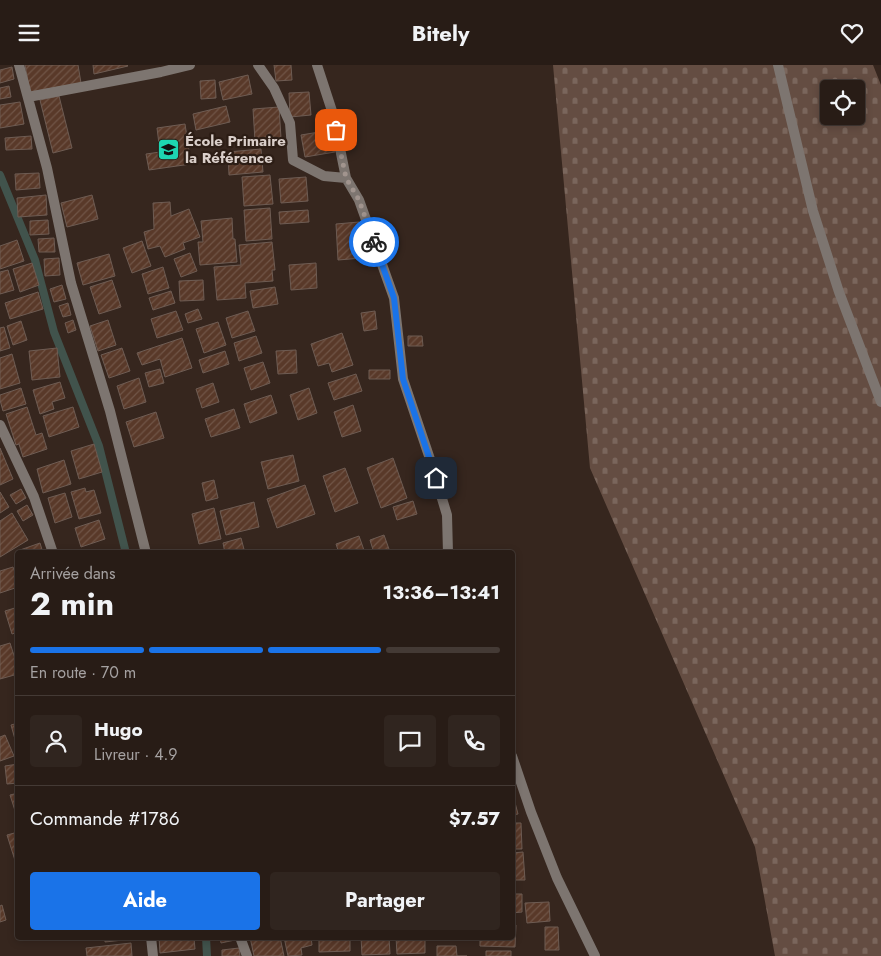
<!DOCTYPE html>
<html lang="fr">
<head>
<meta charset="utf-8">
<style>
  body { margin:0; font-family:Jost,sans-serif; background:#30251f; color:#f1f3f6; height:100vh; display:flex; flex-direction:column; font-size:19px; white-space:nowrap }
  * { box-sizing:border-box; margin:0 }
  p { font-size:16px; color:#a5a1a1 }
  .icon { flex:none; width:28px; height:28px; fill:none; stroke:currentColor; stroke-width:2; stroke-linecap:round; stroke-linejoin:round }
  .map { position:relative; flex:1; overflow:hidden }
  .side { position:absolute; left:15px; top:485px; width:500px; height:390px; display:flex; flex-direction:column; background:#281c16; border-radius:5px; box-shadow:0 2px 8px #0003,0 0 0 1px #443a35 }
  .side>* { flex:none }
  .buttons { position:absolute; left:820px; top:15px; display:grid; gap:10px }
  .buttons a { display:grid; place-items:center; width:45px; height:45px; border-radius:5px; background:#281c16; box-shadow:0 2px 8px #0003,0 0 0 1px #443a35; font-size:25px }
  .pin { position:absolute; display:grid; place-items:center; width:42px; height:42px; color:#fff; margin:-21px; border-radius:10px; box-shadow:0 2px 8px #0006 }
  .courier { position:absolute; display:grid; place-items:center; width:50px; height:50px; margin:-25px; border:4px solid #1a73e8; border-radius:50%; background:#fff; color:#222; box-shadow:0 1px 6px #0007 }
  .overview em { font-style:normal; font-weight:700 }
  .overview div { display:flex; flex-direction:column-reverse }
  .overview { display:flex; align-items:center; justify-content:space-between; height:85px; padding:0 15px }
  h1 { font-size:32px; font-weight:700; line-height:38px }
  .bar { display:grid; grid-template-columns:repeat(4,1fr); gap:8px 5px; align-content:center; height:60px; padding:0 15px }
  .bar i { height:6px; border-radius:4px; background:#443a35 }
  .bar .on { background:#1a73e8 }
  .bar p { grid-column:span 4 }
  .line { display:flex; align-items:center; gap:12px; padding:0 15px; border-top:1px solid #443a35 }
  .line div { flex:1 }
  .round { display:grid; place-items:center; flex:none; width:52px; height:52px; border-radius:5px; background:#30251f }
  .primary-button { display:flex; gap:10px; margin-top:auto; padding:10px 15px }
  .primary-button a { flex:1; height:58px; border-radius:5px; background:#1a73e8; color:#fff; font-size:20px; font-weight:700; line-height:58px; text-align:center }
  .primary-button a+a { background:#30251f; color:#f1f3f6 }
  header { display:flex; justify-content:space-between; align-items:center; height:65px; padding:0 15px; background:#281c16; font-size:22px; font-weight:700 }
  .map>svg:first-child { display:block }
  .cemetery { fill:url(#cemetery-stones); fill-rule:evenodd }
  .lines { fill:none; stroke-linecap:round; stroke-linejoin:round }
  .stream { stroke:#41534c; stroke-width:8 }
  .building { fill:url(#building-hatch); stroke:#6e5c53 }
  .street { stroke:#7d7570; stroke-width:10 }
  .done { stroke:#a1948e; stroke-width:5; stroke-dasharray:0 9 }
  .route { stroke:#1a73e8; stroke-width:6 }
  .labels { text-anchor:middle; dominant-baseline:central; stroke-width:4.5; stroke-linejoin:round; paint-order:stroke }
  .poi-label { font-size:15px; font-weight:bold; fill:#dacfca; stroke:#2c1d15; text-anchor:start }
</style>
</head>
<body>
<header><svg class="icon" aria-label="menu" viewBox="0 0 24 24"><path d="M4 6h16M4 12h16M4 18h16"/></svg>Bitely<svg class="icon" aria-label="heart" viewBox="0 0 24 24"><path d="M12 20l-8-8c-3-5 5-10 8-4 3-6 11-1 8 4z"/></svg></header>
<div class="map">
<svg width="881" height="891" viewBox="0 0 881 891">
  <defs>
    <pattern id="cemetery-stones" width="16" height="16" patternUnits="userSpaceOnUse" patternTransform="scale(1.25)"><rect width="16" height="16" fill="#644d42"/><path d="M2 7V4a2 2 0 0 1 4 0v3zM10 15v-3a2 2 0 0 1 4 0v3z" fill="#7a665c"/></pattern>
    <pattern id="building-hatch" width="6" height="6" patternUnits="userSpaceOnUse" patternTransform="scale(1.25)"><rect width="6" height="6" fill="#593929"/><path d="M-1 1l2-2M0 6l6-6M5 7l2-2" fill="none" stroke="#705547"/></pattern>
  </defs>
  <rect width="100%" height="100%" fill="#36261e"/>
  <path class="cemetery" d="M553,0H873L881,20V891H775L755,782L590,403ZM829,24H856V51H829Z"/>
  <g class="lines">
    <path class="stream" d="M0,110L35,195L54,267L99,381L126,488
      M206,872L207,891"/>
  </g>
  <path class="building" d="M25,0H78L81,18L30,27Z
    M93,0H127L128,1L94,9Z
    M274,0H291L292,15L276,16Z
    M12,2L14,14L0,18V5Z
    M248,10L252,29L223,35L219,17Z
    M215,15L216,33L201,34L200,16Z
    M9,21L11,32L0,34V23Z
    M309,27L311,50L290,52L289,28Z
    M59,31L72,83L53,88L40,35Z
    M20,37L24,59L0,63V40Z
    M226,41L230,57L196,65L193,49Z
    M279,42L281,73L255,76L253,44Z
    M185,59L191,99L149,105L146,89L160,87L157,63Z
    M331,65L335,87L305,92L301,70Z
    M31,71L32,84L6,85L5,73Z
    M261,84L263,107L229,110L228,87Z
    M39,108L40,123L16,125L15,109Z
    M270,110L273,139L244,141L242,112Z
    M306,112L308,136L281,138L279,114Z
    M46,130L47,150L18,152L17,133Z
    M92,130L98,154L67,162L61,138Z
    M170,137L171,151L189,144L200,172L183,178L185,184L165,192L160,181L148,184L144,167L154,164L153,138Z
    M270,143L272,174L246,176L244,145Z
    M308,145L309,157L280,159L279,147Z
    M232,153L233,174H235L237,197L200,200L198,177H203L201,156Z
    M48,155L49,169L30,170V156Z
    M359,157L362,193L338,195L336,159Z
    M54,173L55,187H39L38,174Z
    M17,175L24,196L0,204V181Z
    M142,176L151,201L132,208L123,183Z
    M272,177L275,205H272L273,216L245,218L246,233L217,235L214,202L241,200L239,180Z
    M190,188L197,206L181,212L174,194Z
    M109,189L115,211L83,220L77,198Z
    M59,193L60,210L45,211L44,194Z
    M32,198L39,220L20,227L13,204Z
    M316,198L317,223L291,225L289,200Z
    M163,202L169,223L148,229L142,209Z
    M8,205L14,225L0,229V207Z
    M112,215L121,242L99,249L90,222Z
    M203,215L204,235L180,236L179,216Z
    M62,220L66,234L54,237L50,224Z
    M275,222L278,239L253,243L250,226Z
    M171,226L175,238L153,245L149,233Z
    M38,227L43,244L10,254L5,238Z
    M68,238L71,250L63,252L59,241Z
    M198,244L202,254L188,258L185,249Z
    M176,246L183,265L157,273L151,254Z
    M248,246L255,266L232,273L226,253Z
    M375,246L377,264L364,266L361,248Z
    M73,255L76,265L68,268L65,258Z
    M108,255L116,280L98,286L90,261Z
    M21,256L27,275L13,280L7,261Z
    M218,257L226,280L204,288L196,264Z
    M4,262L10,283L0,286V263Z
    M342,268L353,300L332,307L329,298L318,301L311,279Z
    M256,271L262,288L239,296L234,278Z
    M408,271H422L423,281H408Z
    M182,273L192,303L165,312L160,294L142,300L137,288Z
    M57,283L60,312L32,315L29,286Z
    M122,283L130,306L109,313L101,290Z
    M296,285L297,308L278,309L276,286Z
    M225,286L229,299L203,308L199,295Z
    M12,289L20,318L0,324V293Z
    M263,297L270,318L251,325L244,303Z
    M160,304L164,318L149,322L145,308Z
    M369,305H390V314H369Z
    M356,309L362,326L334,335L328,318Z
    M139,313L146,337L124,344L117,321Z
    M60,317L65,333L52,337L54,344L40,349L33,325Z
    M213,318L219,337L202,343L196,324Z
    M21,323L26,339L3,346L0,335V330Z
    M309,323L317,348L298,355L290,330Z
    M271,330L277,348L250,358L244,339Z
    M353,340L361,366L342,372L334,347Z
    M27,342L36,370L42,368L47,384L23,392L19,379L16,380L6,349Z
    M73,342L79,362L49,372L43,351Z
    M234,344L240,363L211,372L205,354Z
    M156,347L164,373L134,382L126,357Z
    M94,379L102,407L79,414L71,386Z
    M0,383L13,414L0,420Z
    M293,390L299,416L268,424L261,397Z
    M393,393L407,433L381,443L367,403Z
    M64,395L71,419L43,428L37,404Z
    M345,403L358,438L335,447L323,411Z
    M214,415L218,433L206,436L202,418Z
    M305,420L315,449L277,463L267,434Z
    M85,423L86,427L94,425L101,448L79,454L71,427Z
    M21,424L26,433L16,439L10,430Z
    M0,427L9,442L0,448Z
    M65,428L72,452L55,458L48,433Z
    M413,436L417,449L397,455L393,442Z
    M254,437L259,462L226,470L220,446Z
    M27,440L33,450L23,456L17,446Z
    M214,443L221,474L199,479L192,449Z
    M12,448L28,475L0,492V456Z
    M99,455L105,474L81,482L75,463Z
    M384,470L390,487L374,488L370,475Z
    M359,471L365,488H339L336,479Z
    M241,473L245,488H225L223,478Z
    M40,478L43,488H21L20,485Z
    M13,502L18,515V522L0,528V506Z
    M18,542V567L12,569L5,546Z
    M10,578L18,603V609L0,614V581Z
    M18,658V685L11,660Z
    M5,670L14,691L0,696V672Z
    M18,699V718L7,719L5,701Z
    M512,726L518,749L512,750Z
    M18,728V755L10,730Z
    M512,758H521L522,784H512Z
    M18,767V805L7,770Z
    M523,787L525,815H512V788Z
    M512,829H522V847L512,848Z
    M549,837L550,856L527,858L525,838Z
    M2,840L6,855L0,857V841Z
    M512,860H516L515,882L480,881V872H512Z
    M545,862H558L559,885H545Z
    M105,872H141V873L105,877Z
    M159,872H197L194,873L195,884L160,888Z
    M220,872H235V875L221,878Z
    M250,872H280L284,891H254Z
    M284,872H311L312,880L301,883L302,890L288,891Z
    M319,872H350V886L319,887Z
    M361,872H389L390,889L362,890Z
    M396,872H425V888L397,889Z
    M131,878L132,891H87L86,883Z
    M437,881H456L457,891H467H437Z
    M239,883L240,891H222V885Z
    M486,886H511V891H486Z"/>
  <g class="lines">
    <path class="street" d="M19,0L47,103L71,218L110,346L146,488
      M258,0L274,23L290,58L293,95L324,111L346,113
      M317,0L333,49L346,113L359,135L394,233L403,314L430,394L447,450L448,488
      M778,0L813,146L839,227L881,337
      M28,32L161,7L190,0
      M0,360L34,432L53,488
      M512,691L531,747L557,813L595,891
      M151,872L153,891
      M240,872L247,891"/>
  </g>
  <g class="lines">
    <path class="done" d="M336,65L346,113L359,135L374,177"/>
    <path class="route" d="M374,177L394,233L403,314L436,413"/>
  </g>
  <defs>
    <symbol id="school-square" viewBox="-11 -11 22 22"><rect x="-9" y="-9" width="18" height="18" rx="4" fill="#1dd5b1" stroke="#2c1d15"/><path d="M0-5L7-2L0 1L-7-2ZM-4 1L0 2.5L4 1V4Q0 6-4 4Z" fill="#111"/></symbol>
  </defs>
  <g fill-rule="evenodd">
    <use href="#school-square" x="156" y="72" width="25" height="25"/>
  </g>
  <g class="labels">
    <g class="poi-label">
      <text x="185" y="76">École Primaire<tspan x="185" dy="17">la Référence</tspan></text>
    </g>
  </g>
</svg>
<div class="buttons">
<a><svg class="icon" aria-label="locate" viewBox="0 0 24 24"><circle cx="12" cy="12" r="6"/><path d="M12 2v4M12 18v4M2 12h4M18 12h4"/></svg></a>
</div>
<div class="pin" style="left:336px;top:65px;background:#ea580c"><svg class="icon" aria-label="bag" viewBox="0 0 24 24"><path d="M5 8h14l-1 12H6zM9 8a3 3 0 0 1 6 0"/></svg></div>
<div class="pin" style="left:436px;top:413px;background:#1f2937"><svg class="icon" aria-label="home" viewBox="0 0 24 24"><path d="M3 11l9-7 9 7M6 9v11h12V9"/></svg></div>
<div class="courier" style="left:374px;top:177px"><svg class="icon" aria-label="bike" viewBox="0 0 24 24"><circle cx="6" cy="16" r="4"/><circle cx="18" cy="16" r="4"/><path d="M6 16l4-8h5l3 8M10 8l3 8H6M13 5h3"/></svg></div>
<section class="side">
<div class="overview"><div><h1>2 min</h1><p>Arrivée dans</p></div><em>13:36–13:41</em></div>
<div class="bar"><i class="on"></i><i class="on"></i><i class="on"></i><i></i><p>En route · 70 m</p></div>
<div class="line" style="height:90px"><a class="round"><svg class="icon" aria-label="person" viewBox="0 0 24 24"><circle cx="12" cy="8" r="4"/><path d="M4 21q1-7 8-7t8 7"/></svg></a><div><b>Hugo</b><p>Livreur · 4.9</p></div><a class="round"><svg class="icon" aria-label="chat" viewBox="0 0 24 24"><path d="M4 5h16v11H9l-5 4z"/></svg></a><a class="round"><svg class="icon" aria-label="phone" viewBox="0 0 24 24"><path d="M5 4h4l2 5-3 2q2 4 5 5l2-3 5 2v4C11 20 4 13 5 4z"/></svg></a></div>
<div class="line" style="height:65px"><div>Commande #1786</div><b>$7.57</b></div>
<div class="primary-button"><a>Aide</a><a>Partager</a></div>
</section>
</div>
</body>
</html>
